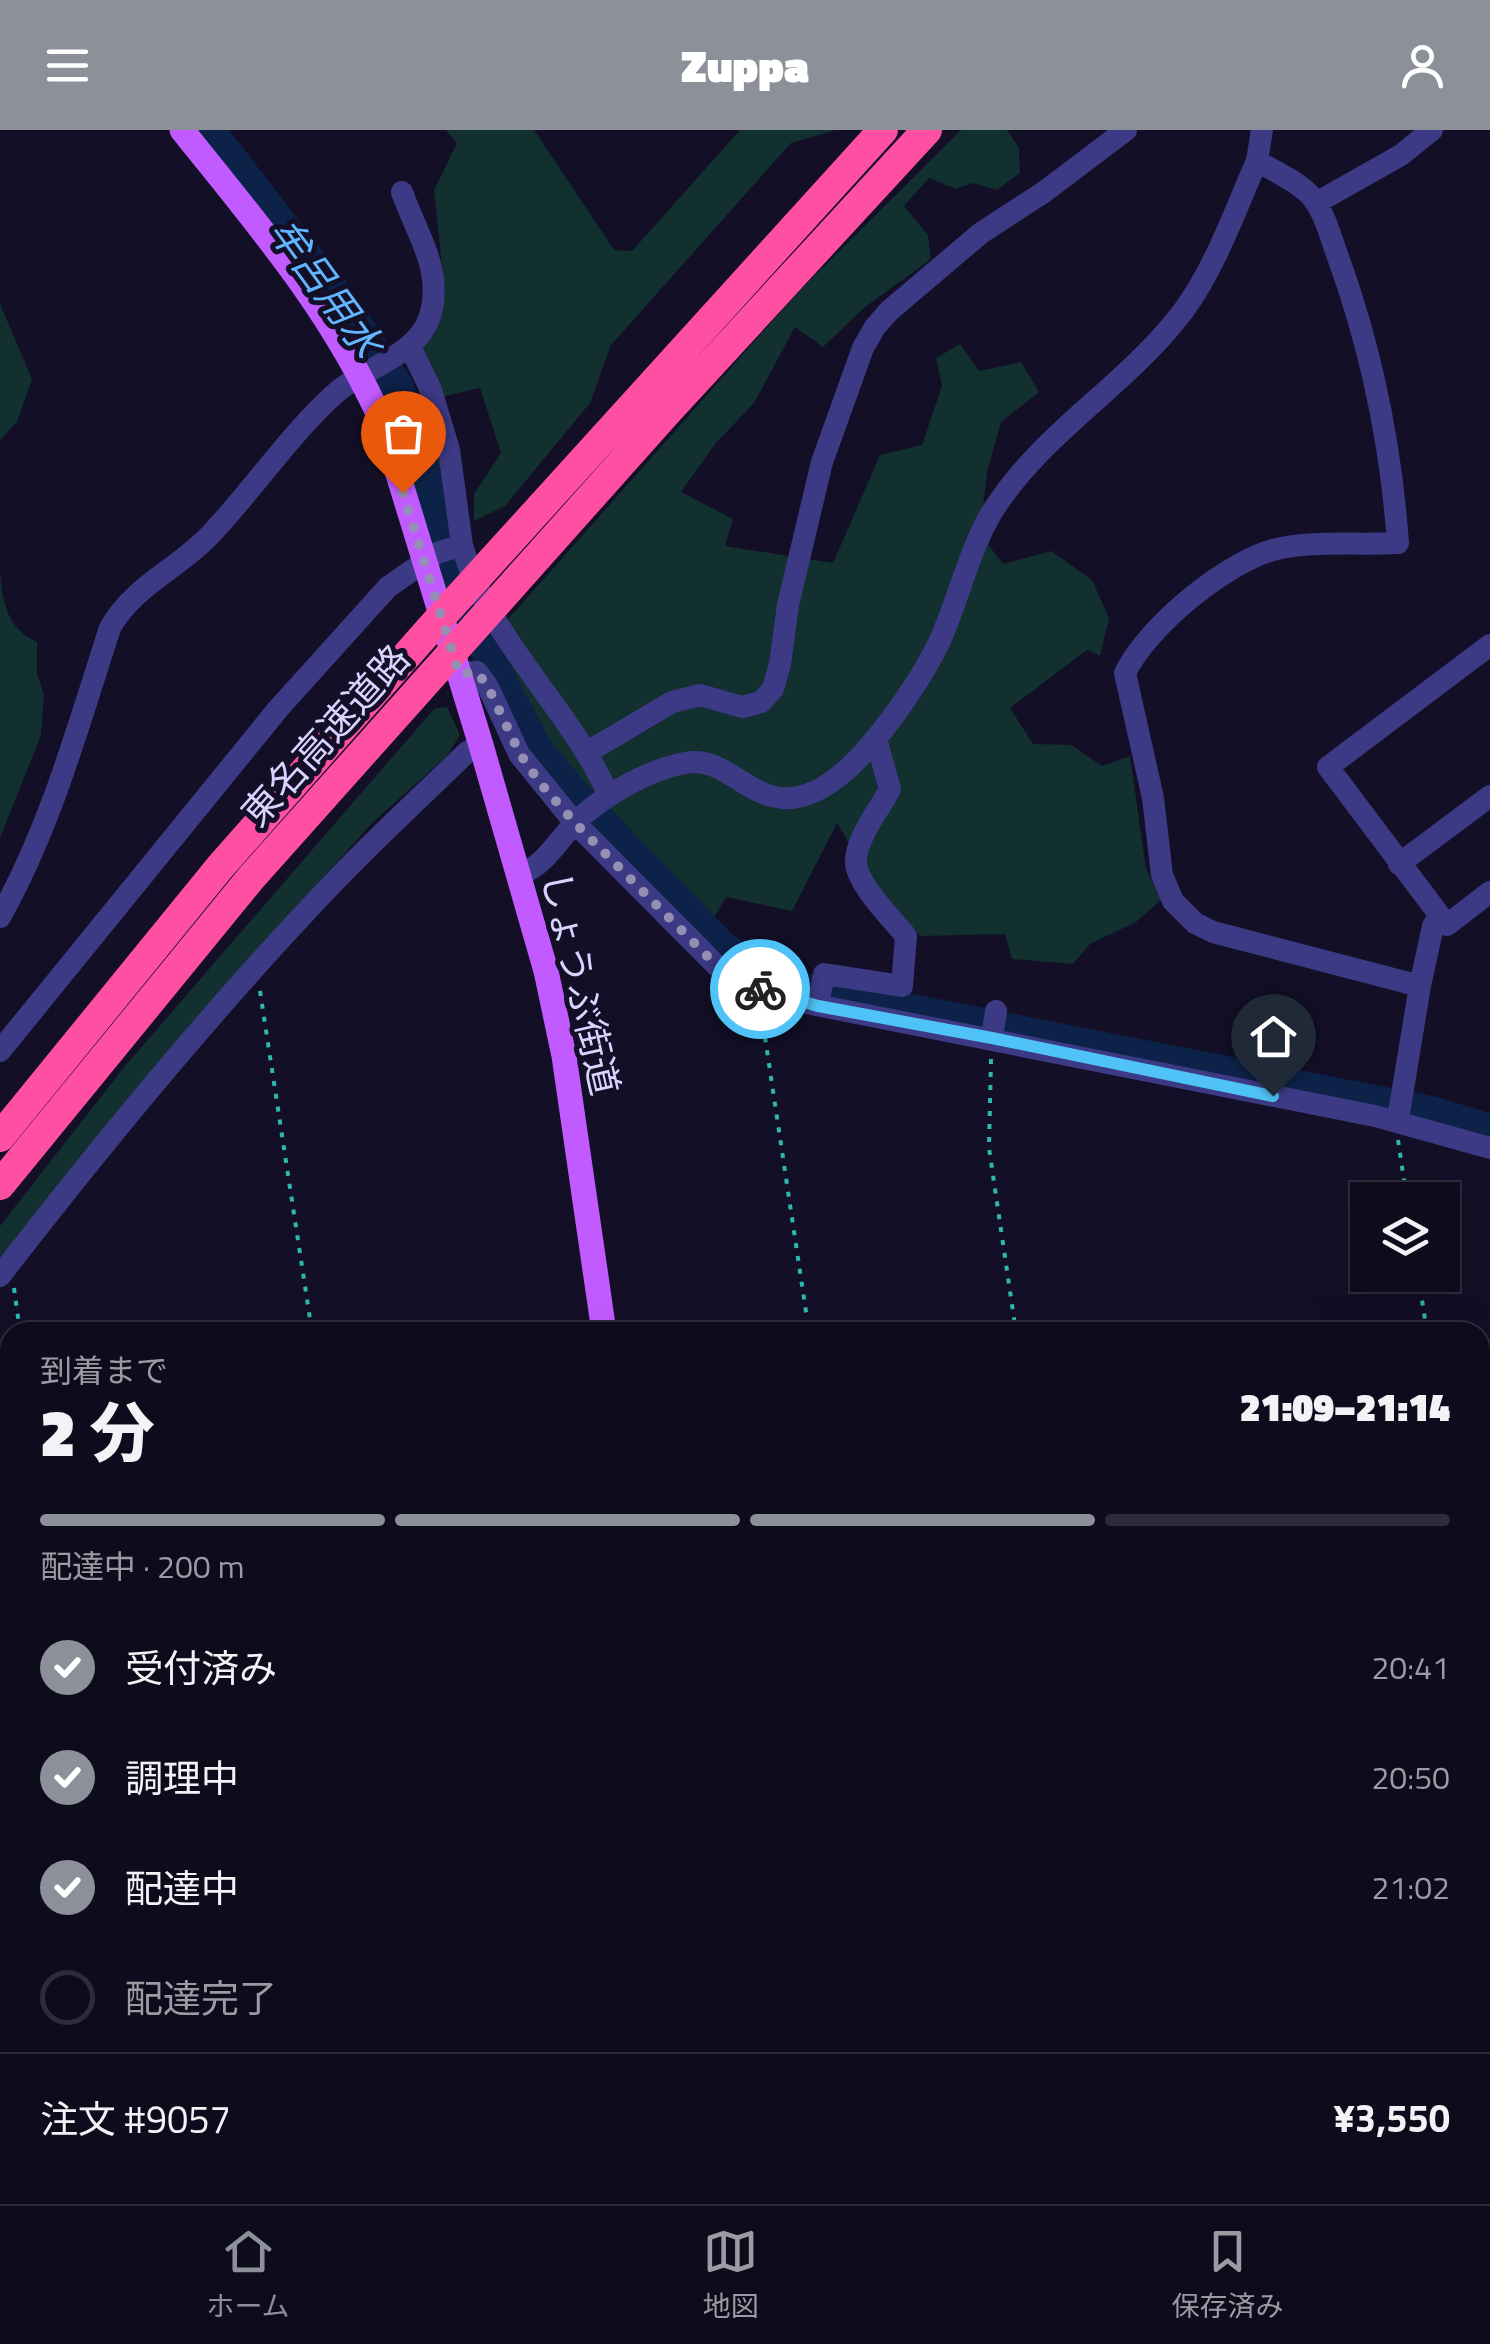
<!DOCTYPE html>
<html lang="ja">
<head>
<meta charset="utf-8">
<style>
  body { margin:0; font-family:"Titillium Web","Noto Sans JP",sans-serif; background:#171425; color:#f1f3f6; height:100vh; display:flex; flex-direction:column; font-size:38px; white-space:nowrap }
  * { box-sizing:border-box; margin:0 }
  p { font-size:32px; color:#9b9ba3 }
  .icon { flex:none; width:55px; height:55px; fill:none; stroke:currentColor; stroke-width:2; stroke-linecap:round; stroke-linejoin:round }
  .map { position:relative; flex:1; overflow:hidden }
  .panel { position:absolute; left:0px; top:1192px; width:1490px; height:882px; display:flex; flex-direction:column; background:#0e0b1c; border-radius:30px 30px 0 0; box-shadow:0 10px 40px #0002,0 0 0 2px #2e2b3b }
  .panel>* { flex:none }
  .buttons { position:absolute; left:1350px; top:1052px; display:grid; gap:20px }
  .buttons a { display:grid; place-items:center; width:110px; height:110px; border-radius:0px; background:#0e0b1c; box-shadow:0 10px 40px #0002,0 0 0 2px #2e2b3b; font-size:50px }
  .pin { position:absolute; display:grid; place-items:center; width:85px; height:85px; color:#fff; margin:-102px -42px; border-radius:50% 50% 50% 0; rotate:-45deg; box-shadow:0 0 10px #0007 }
  .pin .icon { rotate:45deg }
  .courier { position:absolute; display:grid; place-items:center; width:100px; height:100px; margin:-50px; border:8px solid #4fc3f7; border-radius:50%; background:#fff; color:#222; box-shadow:0 2px 12px #0007 }
  .head em { font-style:normal; font-weight:800 }
  .head div { display:flex; flex-direction:column-reverse }
  .head { display:flex; align-items:center; justify-content:space-between; height:170px; padding:0 40px }
  h1 { font-size:65px; font-weight:800; line-height:75px }
  .bar { display:grid; grid-template-columns:repeat(4,1fr); gap:15px 10px; align-content:center; height:120px; padding:0 40px }
  .bar i { height:12px; border-radius:8px; background:#2e2b3b }
  .bar .active { background:#8c9099 }
  .bar p { grid-column:span 4 }
  .line { display:flex; align-items:center; gap:25px; padding:0 40px; border-top:2px solid #2e2b3b }
  .line div { flex:1 }
  ol { padding:0 40px; list-style:none }
  li { display:flex; align-items:center; gap:30px; height:110px }
  li p { margin-inline-start:auto }
  li .icon { padding:10px; border-radius:50%; background:#8c9099; color:#fff; stroke-width:4 }
  li:last-child { color:#9b9ba3 }
  li i { width:55px; height:55px; border:5px solid #2e2b3b; border-radius:50% }
  header { display:flex; justify-content:space-between; align-items:center; height:130px; padding:0 40px; background:#8c9099; color:#fff; font-size:45px; font-weight:800 }
  .menu { display:flex; justify-content:space-around; align-items:center; height:140px; border-top:2px solid #2e2b3b; background:#0e0b1c; font-size:28px; color:#9b9ba3 }
  .menu a { display:grid; justify-items:center; gap:5px }
  .menu .active { color:#8c9099 }
  .map>svg:first-child { display:block }
  .green { fill:#12302f }
  .lines { fill:none; stroke-linecap:round; stroke-linejoin:round }
  .river { stroke:#0c2248; stroke-width:32 }
  .building { fill:#241b47; stroke:#3b2d73; stroke-width:2.5 }
  .path { stroke:#2fb8b0; stroke-width:4; stroke-dasharray:5 8; stroke-linecap:butt }
  .minor { stroke:#3d3a85; stroke-width:22 }
  .major { stroke:#c25bff; stroke-width:25 }
  .highway { stroke:#ff4fa3; stroke-width:30 }
  .done { stroke:#948fb3; stroke-width:10; stroke-dasharray:0 18 }
  .route { stroke:#4fc3f7; stroke-width:12 }
  .labels { text-anchor:middle; dominant-baseline:central; stroke-width:10; stroke-linejoin:round; paint-order:stroke }
  .street-label { font-size:38px; fill:#d9d4ff; stroke:#130f26 }
  .water-label { font-size:40px; font-style:italic; fill:#62b6ff; stroke:#130f26 }
</style>
</head>
<body>
<header><svg class="icon" aria-label="menu" viewBox="0 0 24 24"><path d="M4 6h16M4 12h16M4 18h16"/></svg>Zuppa<svg class="icon" aria-label="person" viewBox="0 0 24 24"><circle cx="12" cy="8" r="4"/><path d="M4 21q1-7 8-7t8 7"/></svg></header>
<div class="map">
<svg width="1490" height="2074" viewBox="0 0 1490 2074">
  <rect width="100%" height="100%" fill="#130f26"/>
  <path class="green" d="M446,0H534L614,120L632,121L740,0H836L791,13L611,215L590,273L505,376L474,391V364L501,323L480,258L436,268L444,330L439,348L411,230L435,203L445,163L434,60L457,13Z
    M961,0H1007L1019,18L1020,43L997,60L973,53L956,59L929,48L904,76L928,105L931,129L864,178L823,217L795,197L754,273L716,313L681,362L733,389L725,416L833,433L880,325L922,315L942,256L936,228L960,214L979,241L1021,232L1039,262L1001,292L987,342L980,404L1003,434L1051,421L1092,450L1109,488L1100,526L1087,520L1010,578L1033,614L1071,615L1102,636L1130,626L1146,739L1161,770L1136,792L1090,814L1073,834L1012,829L1005,804L920,806L870,749L837,693L792,781L726,767L711,793C640,717 516,607 495,504L800,160Z
    M0,174L32,249L17,292L0,310Z
    M0,442C3,474 7,498 37,512V544L44,564L41,605L0,708Z
    M447,577L460,605L447,626L372,693L206,879L0,1130V1096L125,936L434,579Z"/>
  <g class="lines">
    <path class="river" d="M209,0L343,174L398,257L454,438L491,532L536,618L572,662L721,816L763,844L804,859L1435,983L1490,1000
      M0,2018L8,2074"/>
  </g>
  <path class="building" d="M10,1323V1368L0,1369V1324Z
    M11,2065H138V2067L94,2074H13Z"/>
  <g class="lines">
    <path class="path" d="M260,861L312,1202
      M764,882L762,887L809,1202
      M991,929L989,1018L1016,1202
      M1398,1010L1407,1070
      M1418,1145L1427,1202
      M14,1158L20,1202
      M1480,1217L1490,1215
      M0,1436L10,1434
      M1480,1553L1490,1619
      M0,2029L10,2028
      M148,2065L149,2074
      M1147,2065L1156,2074"/>
    <path class="minor" d="M1262,0L1257,31C1274,41 1295,50 1309,64C1325,81 1330,106 1338,127C1371,218 1391,316 1398,413C1360,415 1318,411 1281,418C1229,428 1147,497 1125,543L1153,668L1162,745L1173,771L1195,793L1213,802L1420,856
      M1316,73L1401,25L1432,0
      M410,217L431,260L449,320L462,415
      M1490,515L1328,637L1447,795L1490,762
      M459,543L477,542L488,557L519,624L575,693L717,836L752,857L791,870L1375,986L1490,1018
      M586,623L672,572L700,565L742,577L761,572L773,559L780,534L788,475L822,332L863,218L875,197L889,181L981,103L1044,62L1126,0
      M1399,734L1490,666
      M520,744C546,736 560,706 580,688C608,663 648,640 685,633C738,621 763,711 844,642C877,614 923,548 941,508C959,467 969,421 992,382C1042,302 1128,255 1184,180C1216,136 1235,80 1257,31
      M0,787C51,696 78,596 110,498C133,456 178,439 210,405C252,361 293,300 338,261C368,236 418,225 430,186C444,140 416,103 402,62
      M818,875L824,844L902,856L906,806C892,789 857,754 856,733C855,709 880,679 890,659L876,609
      M993,901L996,881
      M0,921L278,579L388,457L437,423L462,415C488,510 570,577 609,666
      M1399,983L1420,856L1433,796L1439,787
      M0,1146C105,1010 217,874 336,750C378,706 423,665 467,622L481,615"/>
    <path class="major" d="M182,0C258,95 332,180 382,292L481,615L546,841L564,926L604,1202
      M1480,1812L1490,1810
      M730,2065L731,2074
      M397,2074L404,2065"/>
    <path class="highway" d="M0,1007L220,737L430,499L883,0
      M0,1055L251,748L667,282L927,0"/>
  </g>
  <g class="lines">
    <path class="done" d="M403,363L459,544L477,542L488,557L520,624L540,653L575,693L717,836L734,848L760,859"/>
    <path class="route" d="M760,859L818,876L992,908L1273,966"/>
  </g>
  <g class="labels">
    <g class="street-label">
      <text transform="translate(325 605) rotate(-48)">東名高速道路</text>
      <text transform="translate(581 853) rotate(77)">しょうぶ街道</text>
    </g>
    <g class="water-label">
      <text transform="translate(326 157) rotate(54)">牟呂用水</text>
    </g>
  </g>
</svg>
<div class="buttons">
<a><svg class="icon" aria-label="layers" viewBox="0 0 24 24"><path d="M12 4l9 5-9 5-9-5zM3 14l9 5 9-5"/></svg></a>
</div>
<div class="pin" style="left:403px;top:363px;background:#ea580c"><svg class="icon" aria-label="bag" viewBox="0 0 24 24"><path d="M5 8h14l-1 12H6zM9 8a3 3 0 0 1 6 0"/></svg></div>
<div class="pin" style="left:1273px;top:966px;background:#1f2937"><svg class="icon" aria-label="home" viewBox="0 0 24 24"><path d="M3 11l9-7 9 7M6 9v11h12V9"/></svg></div>
<div class="courier" style="left:760px;top:859px"><svg class="icon" aria-label="bike" viewBox="0 0 24 24"><circle cx="6" cy="16" r="4"/><circle cx="18" cy="16" r="4"/><path d="M6 16l4-8h5l3 8M10 8l3 8H6M13 5h3"/></svg></div>
<section class="panel">
<div class="head"><div><h1>2 分</h1><p>到着まで</p></div><em>21:09–21:14</em></div>
<div class="bar"><i class="active"></i><i class="active"></i><i class="active"></i><i></i><p>配達中 · 200 m</p></div>
<ol>
<li><svg class="icon" aria-label="check" viewBox="0 0 24 24"><path d="M5 12l5 5 9-10"/></svg>受付済み<p>20:41</p></li>
<li><svg class="icon" aria-label="check" viewBox="0 0 24 24"><path d="M5 12l5 5 9-10"/></svg>調理中<p>20:50</p></li>
<li><svg class="icon" aria-label="check" viewBox="0 0 24 24"><path d="M5 12l5 5 9-10"/></svg>配達中<p>21:02</p></li>
<li><i></i>配達完了</li>
</ol>
<div class="line" style="height:130px"><div>注文 #9057</div><b>¥3,550</b></div>
</section>
</div>
<nav class="menu">
<a class="active"><svg class="icon" aria-label="home" viewBox="0 0 24 24"><path d="M3 11l9-7 9 7M6 9v11h12V9"/></svg>ホーム</a>
<a><svg class="icon" aria-label="map" viewBox="0 0 24 24"><path d="M3 6l6-2 6 2 6-2v14l-6 2-6-2-6 2zM9 4v14M15 6v14"/></svg>地図</a>
<a><svg class="icon" aria-label="saved" viewBox="0 0 24 24"><path d="M7 4h10v16l-5-4-5 4z"/></svg>保存済み</a>
</nav>
</body>
</html>
